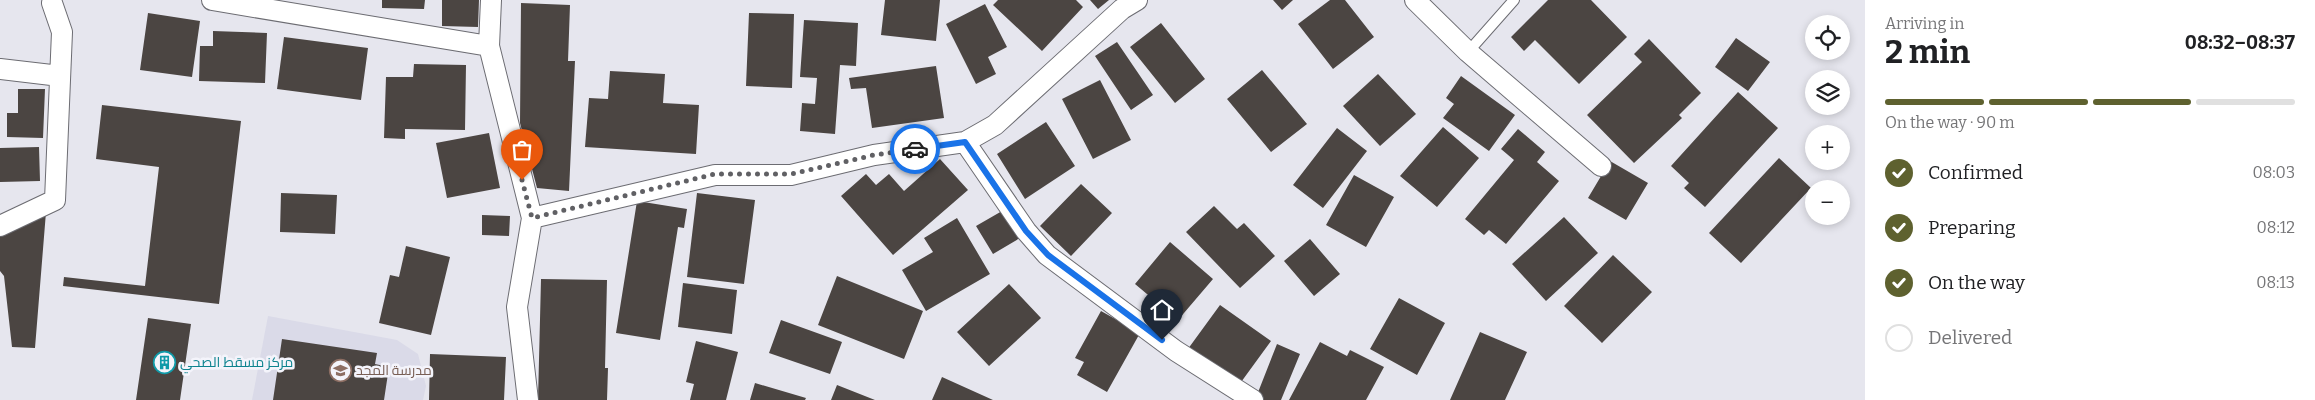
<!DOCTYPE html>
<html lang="en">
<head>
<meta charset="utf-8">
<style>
  body { margin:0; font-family:Bitter,Cairo,serif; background:#f2f2f2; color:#202124; height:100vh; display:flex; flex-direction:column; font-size:19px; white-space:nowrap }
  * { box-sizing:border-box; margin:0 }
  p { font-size:16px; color:#757577 }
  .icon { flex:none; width:28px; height:28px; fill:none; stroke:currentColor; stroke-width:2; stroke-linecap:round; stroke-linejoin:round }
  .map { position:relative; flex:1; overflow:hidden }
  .drawer { display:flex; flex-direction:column; background:#fff; width:450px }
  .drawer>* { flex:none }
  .tools { position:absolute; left:1805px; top:15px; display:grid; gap:10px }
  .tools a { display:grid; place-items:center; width:45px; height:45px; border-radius:50%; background:#fff; box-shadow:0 2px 8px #0003; font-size:25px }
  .pin { position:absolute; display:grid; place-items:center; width:42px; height:42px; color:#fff; margin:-51px -21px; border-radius:50% 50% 50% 0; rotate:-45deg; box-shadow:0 0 5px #0007 }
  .pin .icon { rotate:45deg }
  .courier { position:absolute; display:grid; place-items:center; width:50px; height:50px; margin:-25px; border:4px solid #1a73e8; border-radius:50%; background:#fff; color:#222; box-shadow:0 1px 6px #0007 }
  .overview em { font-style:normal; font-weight:700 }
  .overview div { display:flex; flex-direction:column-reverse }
  .overview { display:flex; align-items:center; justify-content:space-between; height:85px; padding:0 20px }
  h1 { font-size:32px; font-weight:700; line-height:38px }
  .bar { display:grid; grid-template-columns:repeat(4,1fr); gap:8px 5px; align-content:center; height:60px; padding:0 20px }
  .bar i { height:6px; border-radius:4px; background:#e0e0e0 }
  .bar .selected { background:#5e612f }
  .bar p { grid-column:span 4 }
  ol { padding:0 20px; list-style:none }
  li { display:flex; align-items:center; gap:15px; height:55px }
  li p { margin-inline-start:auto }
  li .icon { padding:5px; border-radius:50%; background:#5e612f; color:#fff; stroke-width:4 }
  li:last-child { color:#757577 }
  li i { width:28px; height:28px; border:2px solid #e0e0e0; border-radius:50% }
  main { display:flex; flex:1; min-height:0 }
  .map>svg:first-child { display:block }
  .built { fill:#dadae8 }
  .building { fill:#4b4542 }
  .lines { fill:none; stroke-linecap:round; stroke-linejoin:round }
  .service-casing { stroke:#6c6c72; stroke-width:12 }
  .minor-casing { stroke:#6c6c72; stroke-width:22 }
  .service { stroke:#fff; stroke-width:10 }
  .minor { stroke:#fff; stroke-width:20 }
  .done { stroke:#606064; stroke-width:5; stroke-dasharray:0 9 }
  .route { stroke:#1a73e8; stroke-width:6 }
  .labels { text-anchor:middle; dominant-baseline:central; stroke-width:5; stroke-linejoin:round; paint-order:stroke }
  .culture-label { font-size:14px; fill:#0d838f; stroke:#f4f4fb; text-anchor:start }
  .education-label { font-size:14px; fill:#785e54; stroke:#f4f4fb; text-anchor:start }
</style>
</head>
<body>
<main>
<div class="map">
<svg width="1865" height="400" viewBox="0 0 1865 400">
  <rect width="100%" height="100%" fill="#e6e6ee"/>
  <path class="built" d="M268,316L397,340L418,354L426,386L423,400H252Z"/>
  <path class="building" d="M382,0H425L424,9L382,8Z
    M442,0H479L478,27L442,26Z
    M885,0H940L936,41L881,35Z
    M998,0H1076L1083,7L1042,51L993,5Z
    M1090,0H1109L1098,9Z
    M1273,0H1293L1282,10Z
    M1330,0H1345L1374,37L1333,69L1298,24Z
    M1548,0H1591L1627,37L1579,84L1535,40L1524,51L1511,37Z
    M521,3L570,5L568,61H575L569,191L537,188L520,123Z
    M985,4L1007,47L988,57L996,74L976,84L946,24Z
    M148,13L200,21L192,77L140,70Z
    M749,13L794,14L792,88L746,86Z
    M804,20L858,23L856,66L840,65L835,134L800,131L802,103L815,104L817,78L800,77Z
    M1161,23L1205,79L1175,103L1130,47Z
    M213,31L267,33L265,83L199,81L200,46H213Z
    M284,37L368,48L361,100L277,89Z
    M1736,38L1770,62L1748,91L1715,67Z
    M1649,39L1701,93L1679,115L1682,118L1634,163L1587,115L1642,62L1634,54Z
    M1117,42L1153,95L1131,110L1095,56Z
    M414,64L466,65L465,130L405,129V139L384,138L386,77H413Z
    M936,66L944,118L872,128L866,88L851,89L849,78Z
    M1262,70L1307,124L1271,152L1227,99Z
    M610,71L665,74L663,103L699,105L696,154L585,147L589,98L608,99Z
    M1378,74L1416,114L1380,146L1343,106Z
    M1461,76L1515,115L1489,151L1443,118L1454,104L1446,98Z
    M1100,80L1131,140L1093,159L1062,99Z
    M18,89H45L43,138L7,137V113H18Z
    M1738,92L1778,128L1705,207L1684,188L1689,183L1671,166Z
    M102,105L241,121L219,304L63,286L64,277L145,286L159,167L96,159Z
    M1046,122L1075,166L1025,199L997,154Z
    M1443,127L1479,158L1437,207L1400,176Z
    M1337,128L1367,151L1323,208L1293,185Z
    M1518,129L1545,152L1537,162L1559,181L1506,244L1489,230L1484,235L1465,219L1514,160L1501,149Z
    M489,133L500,188L447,198L436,143Z
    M39,147L40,181L0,182V148Z
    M1779,158L1811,188L1741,263L1709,233Z
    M940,159L968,190L893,255L841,196L866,174L876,185L889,174L904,191Z
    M1610,161L1648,183L1626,220L1588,198Z
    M1354,175L1394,197L1366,247L1326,225Z
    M1081,184L1112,213L1071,256L1040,226Z
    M281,193L337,195L335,234L280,232Z
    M697,193L755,200L744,284L687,277Z
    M637,201L687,209L684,228L678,227L660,340L616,333Z
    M1214,206L1237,229L1244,223L1275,256L1240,288L1186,232Z
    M1009,207L1025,235L993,254L976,226Z
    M46,212L35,348L12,347L4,276L0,271V236Z
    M482,215L510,216L509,236L482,235Z
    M1564,217L1598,253L1546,301L1512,264Z
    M957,218L990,274L926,311L902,270L933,252L924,238Z
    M1310,239L1340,274L1314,296L1284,261Z
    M1170,242L1213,279L1178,320L1135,284Z
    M406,246L450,257L431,335L379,323L390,275L399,277Z
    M1613,255L1652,292L1602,343L1564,306Z
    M837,276L923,311L904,359L818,325Z
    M541,279L607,280L605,368H608L607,400H538Z
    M683,283L737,290L732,334L678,327Z
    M1009,284L1041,318L989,366L957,332Z
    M1399,298L1445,323L1417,375L1370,349Z
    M1220,305L1271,341L1236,389L1185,353Z
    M1101,311L1140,333L1107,392L1077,375L1084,362L1075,358Z
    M148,318L191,324L180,400H136Z
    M781,320L842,342L830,374L769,353Z
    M1480,332L1527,352L1505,400H1450Z
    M282,339L377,353L375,364L389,367L384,400H273Z
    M696,341L738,352L726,400H690L694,384L686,382Z
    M1320,342L1347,356L1350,350L1384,367L1366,400H1289Z
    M1277,344L1300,354L1281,400H1255Z
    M430,354L506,357L504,400H429Z
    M942,377L993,400H932Z
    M755,383L806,398L805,400H750Z
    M837,385L875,400H831Z"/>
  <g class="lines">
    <defs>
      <path id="service" d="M1468,52L1514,0"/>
      <path id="minor" d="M212,0L489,46
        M491,0L489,46L532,218L517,307L528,400
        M1415,0L1468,52L1601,166
        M0,69L60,76
        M965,142L1026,231L1047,255L1176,351L1253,400
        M532,218L715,175H791L874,155L965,142L995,125L1122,9L1137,0
        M0,226L55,200L62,32L52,3"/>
    </defs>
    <use href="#service" class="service-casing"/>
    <use href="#minor" class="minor-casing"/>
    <use href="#service" class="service"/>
    <use href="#minor" class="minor"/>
  </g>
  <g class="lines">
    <path class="done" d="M522,180L532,218L715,174H791L874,155L915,149"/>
    <path class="route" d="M915,149L965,142L1026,231L1048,255L1162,340"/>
  </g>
  <defs>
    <symbol id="building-ring" viewBox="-11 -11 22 22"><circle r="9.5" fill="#f4f4fb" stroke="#0f9aa8" stroke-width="1.5"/><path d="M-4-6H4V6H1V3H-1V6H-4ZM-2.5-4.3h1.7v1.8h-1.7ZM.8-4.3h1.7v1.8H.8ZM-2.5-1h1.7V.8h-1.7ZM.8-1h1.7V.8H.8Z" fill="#0f9aa8"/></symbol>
    <symbol id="school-ring" viewBox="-11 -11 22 22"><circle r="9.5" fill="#f4f4fb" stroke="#8d6e63" stroke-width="1.5"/><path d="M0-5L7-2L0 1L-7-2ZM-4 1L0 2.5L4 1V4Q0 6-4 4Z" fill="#8d6e63"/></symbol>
  </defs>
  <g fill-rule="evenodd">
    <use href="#building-ring" x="152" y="350" width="25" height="25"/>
    <use href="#school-ring" x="328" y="358" width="25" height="25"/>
  </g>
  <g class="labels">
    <g class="culture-label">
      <text x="180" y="362">مركز مسقط الصحي</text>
    </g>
    <g class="education-label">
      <text x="356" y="370">مدرسة المجد</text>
    </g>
  </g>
</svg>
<div class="tools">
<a><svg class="icon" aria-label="locate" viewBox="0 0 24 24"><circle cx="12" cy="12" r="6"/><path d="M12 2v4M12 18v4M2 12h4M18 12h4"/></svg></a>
<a><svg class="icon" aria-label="layers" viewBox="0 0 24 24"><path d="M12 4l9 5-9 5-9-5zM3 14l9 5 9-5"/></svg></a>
<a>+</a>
<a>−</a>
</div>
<div class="pin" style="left:522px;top:180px;background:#ea580c"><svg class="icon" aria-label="bag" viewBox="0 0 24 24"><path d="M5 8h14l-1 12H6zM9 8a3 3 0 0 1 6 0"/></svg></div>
<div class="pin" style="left:1162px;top:340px;background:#1f2937"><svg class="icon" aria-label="home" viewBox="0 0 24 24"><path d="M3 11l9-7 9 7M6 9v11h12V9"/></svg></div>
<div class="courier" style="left:915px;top:149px"><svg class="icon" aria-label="car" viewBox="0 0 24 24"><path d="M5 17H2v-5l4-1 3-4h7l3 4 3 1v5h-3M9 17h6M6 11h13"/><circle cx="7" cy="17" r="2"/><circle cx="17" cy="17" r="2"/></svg></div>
</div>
<section class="drawer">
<div class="overview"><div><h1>2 min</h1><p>Arriving in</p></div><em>08:32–08:37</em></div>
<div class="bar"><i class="selected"></i><i class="selected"></i><i class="selected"></i><i></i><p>On the way · 90 m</p></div>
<ol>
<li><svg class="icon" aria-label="check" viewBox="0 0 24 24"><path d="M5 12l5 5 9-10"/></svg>Confirmed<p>08:03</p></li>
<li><svg class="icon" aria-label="check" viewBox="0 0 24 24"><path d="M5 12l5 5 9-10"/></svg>Preparing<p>08:12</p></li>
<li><svg class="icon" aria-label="check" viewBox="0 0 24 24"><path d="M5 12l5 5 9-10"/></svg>On the way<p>08:13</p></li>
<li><i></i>Delivered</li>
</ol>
</section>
</main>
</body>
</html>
